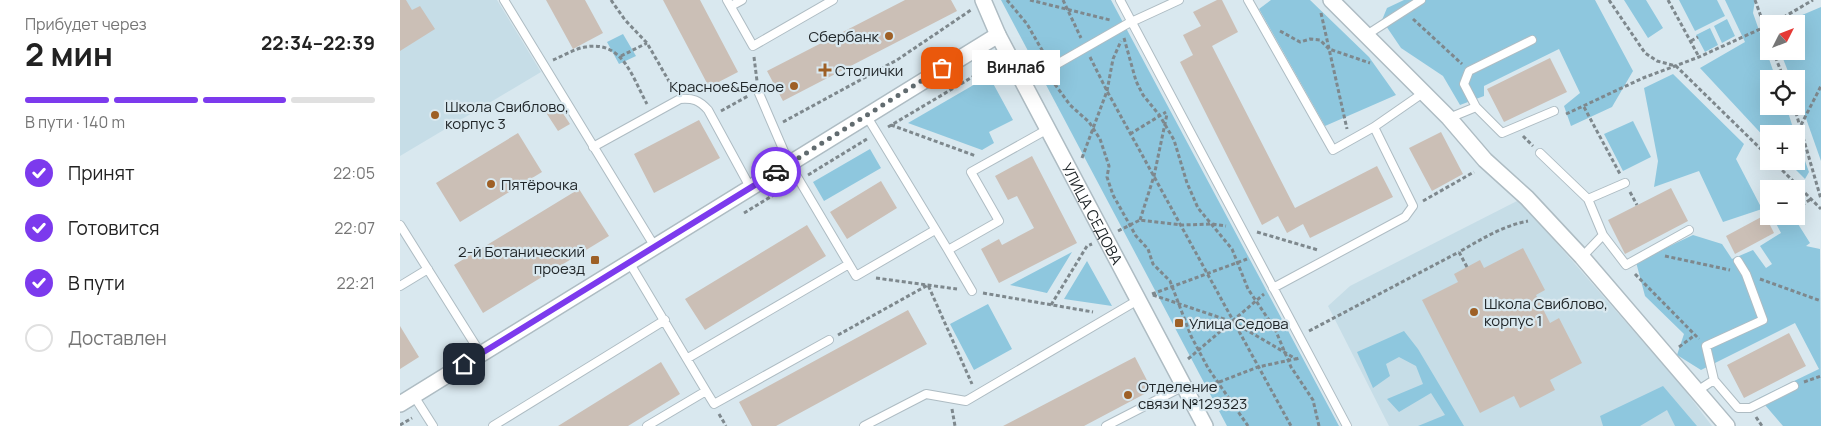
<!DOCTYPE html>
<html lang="ru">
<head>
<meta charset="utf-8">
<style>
  body { margin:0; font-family:Manrope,sans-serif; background:#f6f6f6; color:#222; height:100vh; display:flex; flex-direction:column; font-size:19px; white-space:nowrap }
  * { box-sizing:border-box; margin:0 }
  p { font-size:16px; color:#767676 }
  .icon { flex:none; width:28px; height:28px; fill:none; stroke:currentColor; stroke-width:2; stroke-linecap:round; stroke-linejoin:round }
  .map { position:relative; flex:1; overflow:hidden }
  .sheet { display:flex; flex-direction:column; background:#fff; width:400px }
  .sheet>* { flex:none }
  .needle { width:32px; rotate:48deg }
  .buttons { position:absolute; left:1360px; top:15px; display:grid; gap:10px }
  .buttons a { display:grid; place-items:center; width:45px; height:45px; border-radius:0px; background:#fff; box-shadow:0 5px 20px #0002; font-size:25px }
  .pin { position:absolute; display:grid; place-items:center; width:42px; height:42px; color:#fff; margin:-21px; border-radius:10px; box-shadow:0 2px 8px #0006 }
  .courier { position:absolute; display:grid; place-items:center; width:50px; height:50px; margin:-25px; border:4px solid #7c3aed; border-radius:50%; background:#fff; color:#222; box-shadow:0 1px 6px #0007 }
  .bubble { position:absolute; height:35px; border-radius:0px; background:#fff; box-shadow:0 5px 20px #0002; font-size:16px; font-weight:700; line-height:35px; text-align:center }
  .summary em { font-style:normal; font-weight:700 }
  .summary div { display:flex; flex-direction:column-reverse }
  .summary { display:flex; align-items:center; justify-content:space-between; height:85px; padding:0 25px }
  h1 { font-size:32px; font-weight:700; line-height:38px }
  .bar { display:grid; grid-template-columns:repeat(4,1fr); gap:8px 5px; align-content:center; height:60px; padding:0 25px }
  .bar i { height:6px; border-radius:4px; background:#e0e0e0 }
  .bar .current { background:#7c3aed }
  .bar p { grid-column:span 4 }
  ol { padding:0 25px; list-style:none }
  li { display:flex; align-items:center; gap:15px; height:55px }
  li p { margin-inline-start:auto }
  li .icon { padding:5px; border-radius:50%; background:#7c3aed; color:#fff; stroke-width:4 }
  li:last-child { color:#767676 }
  li i { width:28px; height:28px; border:2px solid #e0e0e0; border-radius:50% }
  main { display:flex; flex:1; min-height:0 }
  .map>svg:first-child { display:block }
  .built { fill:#c6dde7 }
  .green { fill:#8ec7de }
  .building { fill:#cbbfb6 }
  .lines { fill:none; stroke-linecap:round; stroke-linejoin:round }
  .service-casing { stroke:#aebcc3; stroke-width:10 }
  .minor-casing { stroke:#aebcc3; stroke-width:18 }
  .path { stroke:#7e888d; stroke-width:3; stroke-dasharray:4 2.5; stroke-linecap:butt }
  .service { stroke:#fff; stroke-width:8 }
  .minor { stroke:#fff; stroke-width:15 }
  .done { stroke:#616b6f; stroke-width:5; stroke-dasharray:0 9 }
  .route { stroke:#7c3aed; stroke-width:6 }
  .poi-dot { fill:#9e6026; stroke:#d9e8ef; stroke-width:2 }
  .labels { text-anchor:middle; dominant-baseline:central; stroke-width:4.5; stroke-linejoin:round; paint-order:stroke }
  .poi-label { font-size:15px; fill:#21272a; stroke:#d9e8ef; text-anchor:start }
  .street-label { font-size:15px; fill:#21272a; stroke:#d9e8ef }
</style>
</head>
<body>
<main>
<section class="sheet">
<div class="summary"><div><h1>2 мин</h1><p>Прибудет через</p></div><em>22:34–22:39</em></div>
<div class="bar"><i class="current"></i><i class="current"></i><i class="current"></i><i></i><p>В пути · 140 m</p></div>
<ol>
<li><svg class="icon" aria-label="check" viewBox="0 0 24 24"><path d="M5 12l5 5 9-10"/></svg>Принят<p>22:05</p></li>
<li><svg class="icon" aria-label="check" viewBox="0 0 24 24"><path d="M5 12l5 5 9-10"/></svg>Готовится<p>22:07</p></li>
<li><svg class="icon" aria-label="check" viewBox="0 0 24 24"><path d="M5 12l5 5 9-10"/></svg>В пути<p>22:21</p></li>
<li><i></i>Доставлен</li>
</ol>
</section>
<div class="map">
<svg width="1421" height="426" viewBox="0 0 1421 426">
  <rect width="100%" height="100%" fill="#d9e8ef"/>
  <path class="built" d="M0,0H97L141,72L0,156Z
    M1119,200L1280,384L1312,426H989L928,306L950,286Z"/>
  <path class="green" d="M601,0H711L939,426H827Z
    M871,0H910L969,57L996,95L925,126L859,9Z
    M1004,0H1195L1233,71L1212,107L1171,126L1164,106L1180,93L1159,49L1084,86V96L1060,105L1043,76L1001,48L982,20L987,8Z
    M1224,0H1246L1263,28L1248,38Z
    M1279,0H1317L1325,16L1295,31Z
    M1325,0H1355L1353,13L1376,79H1369V106H1386L1395,134H1369V142L1300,68L1345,42Z
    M1421,7V161L1396,90V79H1391L1380,51H1396V24H1381Z
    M1327,19L1335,36L1322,43L1314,26Z
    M1310,28L1318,45L1305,52L1296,35Z
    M223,34L236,56L219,64L207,42Z
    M1273,74L1344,144L1336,159L1362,209L1323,222L1299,171L1254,187L1258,161L1244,88Z
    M589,76L613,120L589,132L594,143L582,150L508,123Z
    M1233,121L1251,157L1223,171L1204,134Z
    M1396,136L1409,172L1405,179L1387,161H1396Z
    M470,149L481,168L424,201L413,182Z
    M1372,216H1393L1410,243L1406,246L1420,249L1421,426H1383L1359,398L1419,369L1395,323L1301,370L1277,355L1284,334L1245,296L1236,262L1293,235L1322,244L1332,259L1353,250L1366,268L1372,264L1360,246L1381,233Z
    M672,252L647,293L610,285Z
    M687,261L712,306L664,299Z
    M588,304L612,349L574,370L550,324Z
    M1004,331L1018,349L1064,426H1018L1045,415L1031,393L999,412L987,399L1023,384L1016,366L999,357L986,364L990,376L973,388L957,352Z
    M1263,386L1297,426H1275L1267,410L1240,426H1203L1200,416Z"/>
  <path class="building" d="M0,0H6L12,10L20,6L35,29L0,51Z
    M146,0H185L203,33L173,49Z
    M263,0H300L338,72L309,87Z
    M505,0H551L557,11L383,101L367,71Z
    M817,0H822L838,32L812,46L895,208L977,166L993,197L910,238L903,224L887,233L878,216L862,225L780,62L793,55L783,35L801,26L793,12Z
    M1150,58L1167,92L1104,122L1087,89Z
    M157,104L170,124L158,131L145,111Z
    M299,120L320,158L254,193L234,154Z
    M1041,132L1063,174L1032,191L1009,148Z
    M118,133L142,172L60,222L36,183Z
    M632,156L677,243L599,283L581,249L599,239L602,245L634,228L617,196L608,200L595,176Z
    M481,181L497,208L447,239L430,212Z
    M1271,188L1288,221L1225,254L1208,220Z
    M179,189L209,236L83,313L54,265Z
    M1365,215L1374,233L1335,254L1326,236Z
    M407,225L426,256L305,330L285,299Z
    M1123,248L1145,290L1136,295L1150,323L1159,318L1182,363L1150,380L1155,390L1120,408L1114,396L1080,413L1022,300L1058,282L1054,274L1080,260L1084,268Z
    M508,310L527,344L376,426H352L339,402Z
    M0,326L19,357L0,369Z
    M1389,333L1406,366L1344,398L1327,365Z
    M735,357L752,390L684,426H603Z
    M261,362L280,394L228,426H158Z"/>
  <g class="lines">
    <defs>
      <path id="service" d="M104,0L255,247
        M327,0L353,46L433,0
        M720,0L947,426
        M848,0L933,150L974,127L1023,93
        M331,6L342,0
        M968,34L1021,0
        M624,83L727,24L779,0
        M358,91L389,163L456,276L535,230
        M1076,107L1102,133L1154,111
        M466,115L548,250
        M1049,118L1076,107L1064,84L1069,71L1132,40
        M193,147L280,99C293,98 299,100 308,110L350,187
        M1140,153L1188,199
        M0,225L81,354
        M1203,235L1226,265L1289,230
        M1182,257L1203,235L1188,199L1225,183
        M229,262L306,391L247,426
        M0,286L28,269
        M873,288L1005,217L1013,206L974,127
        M572,291L548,250L599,221L571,172L648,129
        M288,358L449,264
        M1314,380L1338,408H1350L1394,386
        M306,391L314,404L429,340
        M1297,391L1314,380L1306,346L1363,320L1346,274L1338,261
        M14,396L33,426
        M93,426L265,320
        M464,426L526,394L566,401L738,300
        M706,426L784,386"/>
      <g id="minor">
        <path id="s1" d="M583,0L598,35L805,426"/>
        <path d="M931,0L1049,118L1085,160L1127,198L1182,257L1327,426"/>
        <path d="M0,404L598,35"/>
      </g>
    </defs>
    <use href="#service" class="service-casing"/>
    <use href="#minor" class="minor-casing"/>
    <path class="path" d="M211,0L225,20L247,43L274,90
      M607,0L627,24L646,57
      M630,0L710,20
      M663,0L681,38
      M1209,0L1245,53L1257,61L1276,66L1369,157
      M1268,0L1299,57
      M1355,0L1369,39
      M921,13L947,129
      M1013,19L1062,64
      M1372,24L1413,0
      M880,31L900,42L910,39L920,40L929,49L970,63
      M724,38L736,81L743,95L760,116L774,140L787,183L798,208L832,249L848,289L875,329L891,367L913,400L919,426
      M1291,41L1298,37
      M1373,51L1384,79
      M221,56L247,43
      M354,57L357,81
      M690,57L707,91L891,426
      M153,60C163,56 174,49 185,47C223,40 232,77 247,104
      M651,79L670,105L689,122L700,139L709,166L707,177L713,195L736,236L748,249L753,264L770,281L791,336L808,368L848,426
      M1394,106L1421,199
      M1184,107L1220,174
      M321,111L348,96
      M1166,114L1243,78L1299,57L1369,25
      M383,122L497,60L571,10
      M491,125L576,156
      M1401,125L1421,86
      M488,127L596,63
      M730,134L766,112
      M1123,136L1133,146
      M682,158L707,91L713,59L721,41
      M1373,161L1421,209
      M408,175L467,139
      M1230,192L1237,205
      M1023,201L1074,172
      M1396,209L1411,199
      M344,213L390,185
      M740,220L754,176L767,114
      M718,231L740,220L782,225L812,224L826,226
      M857,232L918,250
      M1265,256L1330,270
      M1067,267L1059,252C1082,239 1102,226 1128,221
      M1235,274L1299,339
      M476,278L557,289
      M1360,279L1421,301
      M583,293L693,312
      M752,294L847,259
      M753,295L833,322L896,359L899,358
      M651,305L687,246L692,244
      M909,331L1059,252
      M438,335L528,285L572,384
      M1279,347L1295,335
      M788,359L864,294
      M1404,382L1421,376
      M801,389L858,367L895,359
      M552,409L555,426
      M319,414L326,426
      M1356,417L1362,426
      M0,425L12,418"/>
    <use href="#service" class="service"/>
    <use href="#minor" class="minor"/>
  </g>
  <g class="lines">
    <path class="done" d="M376,172L542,68"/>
    <path class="route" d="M64,364L376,172"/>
  </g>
  <g class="poi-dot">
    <circle cx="489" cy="36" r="5"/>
    <path d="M422.5 62.5h5v5h5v5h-5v5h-5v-5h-5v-5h5z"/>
    <circle cx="394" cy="86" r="5"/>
    <circle cx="35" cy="115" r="5"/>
    <circle cx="91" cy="184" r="5"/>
    <rect x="190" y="255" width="10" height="10" rx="2.5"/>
    <circle cx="1074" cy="312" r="5"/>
    <rect x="774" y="318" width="10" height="10" rx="2.5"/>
    <circle cx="728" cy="395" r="5"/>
  </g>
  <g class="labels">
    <g class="poi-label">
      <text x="479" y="36" text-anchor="end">Сбербанк</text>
      <text x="435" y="70">Столички</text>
      <text x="384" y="86" text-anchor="end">Красное&amp;Белое</text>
      <text x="45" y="106">Школа Свиблово,<tspan x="45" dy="17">корпус 3</tspan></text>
      <text x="101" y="184">Пятёрочка</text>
      <text x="185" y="251" text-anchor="end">2-й Ботанический<tspan x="185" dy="17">проезд</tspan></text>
      <text x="1084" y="303">Школа Свиблово,<tspan x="1084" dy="17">корпус 1</tspan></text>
      <text x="789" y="323">Улица Седова</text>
      <text x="738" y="386">Отделение<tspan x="738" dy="17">связи №129323</tspan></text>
    </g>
    <g class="street-label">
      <text stroke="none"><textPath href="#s1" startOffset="240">УЛИЦА СЕДОВА</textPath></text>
    </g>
  </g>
</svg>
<div class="buttons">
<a><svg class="needle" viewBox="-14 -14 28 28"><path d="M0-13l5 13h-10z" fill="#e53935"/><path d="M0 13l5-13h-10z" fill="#767676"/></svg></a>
<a><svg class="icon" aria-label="locate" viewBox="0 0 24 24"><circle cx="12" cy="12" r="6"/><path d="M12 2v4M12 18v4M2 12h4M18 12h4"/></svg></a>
<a>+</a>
<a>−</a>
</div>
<div class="pin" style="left:542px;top:68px;background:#ea580c"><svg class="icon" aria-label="bag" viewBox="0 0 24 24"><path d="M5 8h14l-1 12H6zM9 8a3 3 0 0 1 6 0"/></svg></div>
<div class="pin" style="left:64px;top:364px;background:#1f2937"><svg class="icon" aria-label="home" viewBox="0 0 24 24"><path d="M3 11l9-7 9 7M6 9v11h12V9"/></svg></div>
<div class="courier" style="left:376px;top:172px"><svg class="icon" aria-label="car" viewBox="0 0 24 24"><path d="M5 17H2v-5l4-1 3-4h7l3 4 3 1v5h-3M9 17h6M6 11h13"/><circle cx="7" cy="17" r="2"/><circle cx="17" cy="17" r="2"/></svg></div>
<div class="bubble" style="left:572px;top:50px;width:88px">Винлаб</div>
</div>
</main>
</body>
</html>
